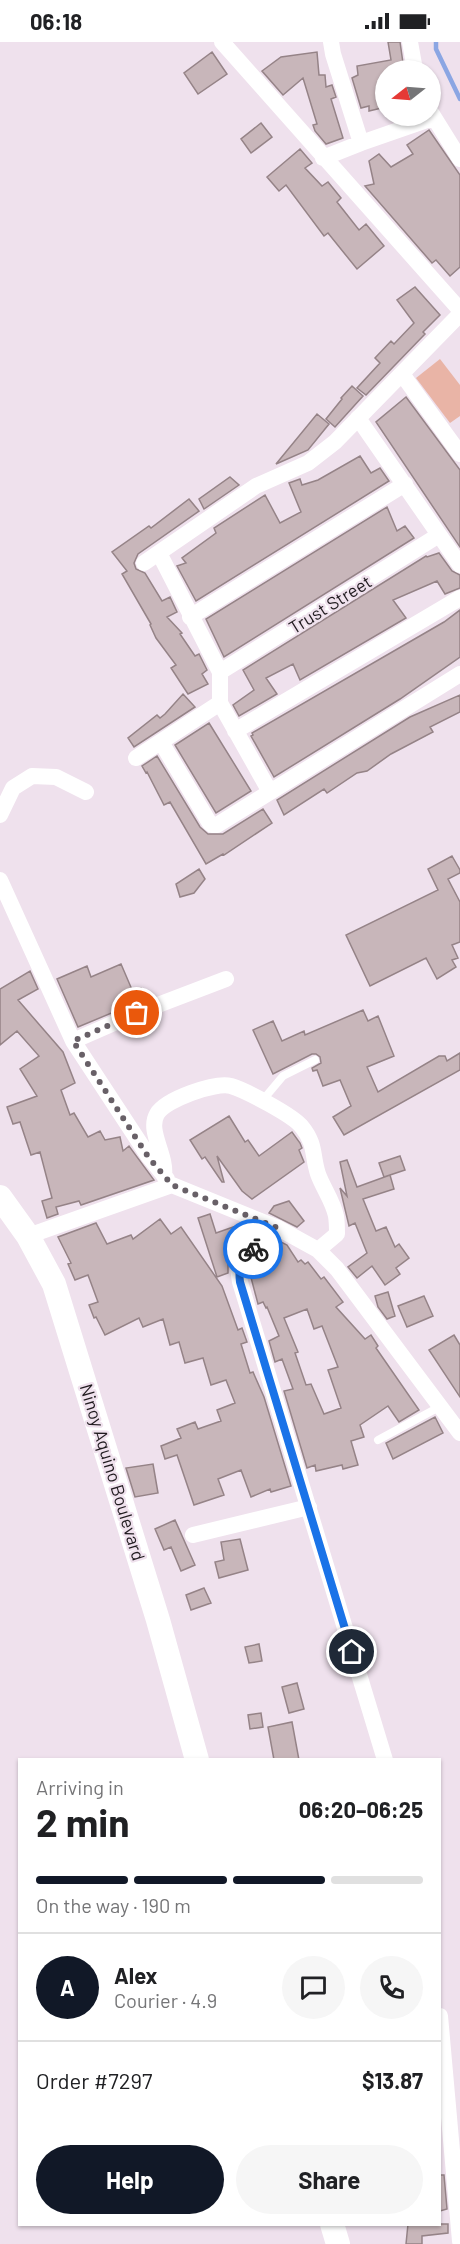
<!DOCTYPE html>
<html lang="en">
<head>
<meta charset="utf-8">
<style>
  body { margin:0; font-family:Barlow,sans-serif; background:#f6f6f6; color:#202124; height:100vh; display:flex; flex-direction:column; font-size:22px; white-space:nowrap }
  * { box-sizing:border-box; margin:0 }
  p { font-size:20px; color:#757577 }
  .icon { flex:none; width:33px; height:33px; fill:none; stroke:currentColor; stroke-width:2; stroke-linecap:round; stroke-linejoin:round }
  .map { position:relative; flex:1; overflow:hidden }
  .details { position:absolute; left:18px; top:1716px; width:423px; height:468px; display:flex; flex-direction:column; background:#fff; border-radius:0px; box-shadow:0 2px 4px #0004 }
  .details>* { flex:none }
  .needle { width:39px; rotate:253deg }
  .fabs { position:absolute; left:375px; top:18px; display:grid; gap:12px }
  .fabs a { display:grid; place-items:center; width:66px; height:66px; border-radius:50%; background:#fff; box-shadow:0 2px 4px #0004; font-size:30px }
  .pin { position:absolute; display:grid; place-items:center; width:51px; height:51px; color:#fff; margin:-26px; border:3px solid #fff; border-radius:50%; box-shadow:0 2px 6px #0007 }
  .courier { position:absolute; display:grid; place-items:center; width:60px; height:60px; margin:-30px; border:4px solid #1a73e8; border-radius:50%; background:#fff; color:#222; box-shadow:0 2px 8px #0007 }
  .summary em { font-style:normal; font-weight:700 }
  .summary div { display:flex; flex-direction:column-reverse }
  .summary { display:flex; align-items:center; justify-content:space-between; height:102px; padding:0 18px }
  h1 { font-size:39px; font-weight:700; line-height:45px }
  .bar { display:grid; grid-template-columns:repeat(4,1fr); gap:9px 6px; align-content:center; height:72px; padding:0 18px }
  .bar i { height:8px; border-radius:4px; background:#e0e0e0 }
  .bar .selected { background:#111827 }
  .bar p { grid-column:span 4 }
  .line { display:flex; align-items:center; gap:15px; padding:0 18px; border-top:2px solid #e0e0e0 }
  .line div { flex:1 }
  .round { display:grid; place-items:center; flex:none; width:63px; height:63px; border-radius:32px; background:#f6f6f6 }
  .button { display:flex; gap:12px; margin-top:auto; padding:12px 18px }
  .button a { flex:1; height:69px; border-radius:36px; background:#111827; color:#fff; font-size:24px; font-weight:700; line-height:69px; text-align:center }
  .button a+a { background:#f6f6f6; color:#202124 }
  .status { display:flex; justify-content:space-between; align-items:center; height:42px; padding:0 30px; background:#fff; direction:ltr }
  .status svg { height:16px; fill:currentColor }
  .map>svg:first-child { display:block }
  .green { fill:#e9b4a6 }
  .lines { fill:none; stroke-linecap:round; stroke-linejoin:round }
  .stream { stroke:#8ba6e3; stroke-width:4.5 }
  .building { fill:#c8b6ba; stroke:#958387; stroke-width:1.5; fill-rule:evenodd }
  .service { stroke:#fff; stroke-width:8 }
  .minor { stroke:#fff; stroke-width:16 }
  .secondary { stroke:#fff; stroke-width:24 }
  .done { stroke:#686067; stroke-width:6; stroke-dasharray:0 10.8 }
  .route { stroke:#1a73e8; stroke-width:8 }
  .labels { text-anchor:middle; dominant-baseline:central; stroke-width:4.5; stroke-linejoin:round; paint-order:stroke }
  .street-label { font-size:18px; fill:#201b1f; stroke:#efe1ed }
</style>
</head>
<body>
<div class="status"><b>06:18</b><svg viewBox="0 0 49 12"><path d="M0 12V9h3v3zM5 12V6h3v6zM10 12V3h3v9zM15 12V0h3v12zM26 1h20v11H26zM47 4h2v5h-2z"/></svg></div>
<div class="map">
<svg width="460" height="2202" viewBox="0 0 460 2202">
  <rect width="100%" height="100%" fill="#efe1ed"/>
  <path class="green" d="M440,317L460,343V374L450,381L416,336Z"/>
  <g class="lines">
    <path class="stream" d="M436,0V7L460,57"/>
  </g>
  <path class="building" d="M388,0H400L404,28H386V65L369,69V64L361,66L352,36L358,33L357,24L391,18Z
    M212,10L227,32L198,52L184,31Z
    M317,10L319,33H325L326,45L332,43L336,55L331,57L343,96L326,102L315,89L313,83L317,82L303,36L283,53L262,29L281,15Z
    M261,81L272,95L251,111L241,97Z
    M429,88L460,133V225L450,234L436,218L432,221L365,144L374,142L369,119L379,112L391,125L413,112L407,103Z
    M300,107L312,121L305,126L322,144L328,140L341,156L337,160L359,188L366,182L384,204L357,227L328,191L324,194L286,143L279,149L267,135Z
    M415,245L440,273L423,290L425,292L366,353L357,346L380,321L375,316L391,299L394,302L414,281L397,258Z
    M352,344L363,354L335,385L326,377L342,357L341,356Z
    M406,355L460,428V505L376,380Z
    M317,372L329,382L308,408L276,422Z
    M360,414L371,431L380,426L389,439L196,559L177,524L186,521L182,516L216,491L214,486L265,453L280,481L301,470L289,441L300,437L302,443L318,438Z
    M230,435L239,443L204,467L199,457Z
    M189,457L199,469L138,512L134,521L136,527L145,531L162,559L170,555L177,570L167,575L182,591L180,592L195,614L199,612L207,628L202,632L208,642L188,652L171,626L176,623L156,596L150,583L151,582L122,532L127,529L112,510L149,484L151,486Z
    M387,465L397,489L405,484L414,496L224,615L206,577Z
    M439,511L452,529L460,533V546L445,552L437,539L393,558L406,576L300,638L293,622L266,636L277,652L239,674L233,663L254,648L243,628L426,514L427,515Z
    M460,568V615L400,657L274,735L251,694L253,693L252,691L444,580Z
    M183,652L195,665L134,705L128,696L157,673L160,676L165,672Z
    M460,653V670L430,685L433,690L391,712L367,729L357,731L327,751L324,747L284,773L277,758L410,675Z
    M209,681L251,749L216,771L175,703Z
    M157,714L200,785L208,792H223L263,767L272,781L224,813L223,812L206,822L170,760L164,763L147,730L146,731L142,724Z
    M452,814L460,828V831L448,837L460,860V900L452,903L458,916L452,918L456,925L437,937L426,916L370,944L346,893L438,848L428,827Z
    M199,827L205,837L194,851L180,855L176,842Z
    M121,922L133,950L141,946L145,957L78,985L57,937L87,924L91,935Z
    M30,929L38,947L18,958L63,1010L75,1041L61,1048L70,1073L74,1071L88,1095L100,1089L105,1098L120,1095L123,1109L129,1104L154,1138L81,1163L79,1159L56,1165L58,1172L47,1176L42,1159L52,1156L40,1110L31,1113L20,1080L13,1082L7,1065L37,1054L20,1027L39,1014L17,989L0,1003V947Z
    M363,968L368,979L378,974L394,1014L367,1025L378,1050L439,1014H445L447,1019L460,1011V1028L344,1093L333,1075L351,1064L340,1038L323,1044L317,1028L313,1029L312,1026L321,1021L320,1015L316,1012H312L273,1032L253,988L273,979L282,999L304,989L305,993Z
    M229,1074L245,1100L248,1098L259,1114L292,1090L300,1101L302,1106L299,1108L304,1120L252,1157L242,1149L217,1114L224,1140H222L205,1115L202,1117L190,1098Z
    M400,1114L405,1128L384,1135L379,1121Z
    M347,1118L357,1145L390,1133L394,1147L363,1157L376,1189L386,1185L395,1205L399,1202L409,1216L396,1226L400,1232L385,1243L372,1224L357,1236L348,1225L367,1211L355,1181L349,1184L340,1146L347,1154L340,1120Z
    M289,1159L304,1179L297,1185L269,1171L274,1164Z
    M210,1172L216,1191L236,1184L239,1196L253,1190L254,1192L234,1210L228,1222V1231L217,1235L198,1176Z
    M160,1177L171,1192L181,1185L222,1244L238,1288L242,1286L247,1300L241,1302L250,1331L253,1330L264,1355L291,1444L271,1450L270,1447L251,1455L241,1428L218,1437L224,1453L194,1463L177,1413L165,1417L161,1404L181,1396L177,1387L195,1380L198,1387L221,1379L217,1368L235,1361L226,1338L211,1343L203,1316L185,1321L179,1300L170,1303L163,1277L143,1285L139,1276L105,1293L96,1275L94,1276L89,1263L98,1260L88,1233L75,1238L68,1222L71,1221L58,1195L96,1181L107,1202L131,1193L133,1197Z
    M279,1199L287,1203L298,1220L301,1218L305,1222L308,1220L321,1237L324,1235L343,1260L336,1265L365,1297L371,1293L378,1304L376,1306L419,1368L399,1380L388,1364L360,1383L364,1395L351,1399L358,1423L343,1427L342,1423L316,1429L315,1423L307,1426L284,1349L293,1347L282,1317L275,1320L269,1299L279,1294L267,1265L266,1266L263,1260L258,1262L249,1228L252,1222ZM307,1267L314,1287L322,1284L338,1325L328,1328L341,1366L324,1372L311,1342L306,1343L295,1311L298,1310L284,1276Z
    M388,1250L395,1274L387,1277L378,1265L375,1254Z
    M424,1254L433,1274L407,1285L398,1264Z
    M454,1293L460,1303V1355L429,1308Z
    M435,1375L443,1391L393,1417L386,1401Z
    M153,1422L158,1451L135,1455L126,1426Z
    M175,1478L195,1523L181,1529L171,1505L164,1508L155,1487Z
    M240,1497L248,1528L219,1536L215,1520L224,1518L221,1500Z
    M204,1546L211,1561L191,1568L186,1553Z
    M259,1602L262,1619L249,1621L245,1605Z
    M297,1641L304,1667L289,1671L282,1645Z
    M261,1671L263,1685L250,1687L248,1673Z
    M292,1680L299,1718H274L268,1685Z
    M440,2133H444L447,2167L440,2169Z
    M408,2182H448V2191L422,2194V2202H406Z"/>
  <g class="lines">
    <path class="service" d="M262,1059L283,1034L315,1018
      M378,1398L441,1364"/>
    <path class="minor" d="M222,0L460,268
      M410,0L415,28
      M430,69L460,117
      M361,101L433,76
      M323,116L361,101L333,12L331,0
      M402,332L460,412
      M358,376L460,523
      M159,511L220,630V661L270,750
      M144,521L256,444L308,421L335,400L460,272
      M190,575L405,442
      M220,630L439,493
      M235,689L460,556
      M161,700L209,780L212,783H217L460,632
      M136,716L220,661
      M0,773L13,746L32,734L56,735L86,750
      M0,838L73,999L149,1115L167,1137
      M73,999L137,971L226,937
      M164,1134C167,1113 147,1089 157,1072C166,1057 215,1040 231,1044C245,1048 294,1074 302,1085C316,1102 312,1114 318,1132C323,1146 333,1159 336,1174C337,1180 337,1186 337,1192L318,1208
      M278,1186L243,1215L238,1226L240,1240L385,1718
      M28,1194L172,1143L278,1186L318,1208L337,1227L460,1391
      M193,1493L309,1465
      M440,1974L460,2199"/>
    <path class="secondary" d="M0,1155L28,1194L54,1242L158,1578L197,1718
      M332,2182L338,2202"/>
  </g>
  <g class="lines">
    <path class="done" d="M137,971L73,999L149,1116L172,1143L278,1186L253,1207"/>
    <path class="route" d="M253,1207C241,1217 238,1224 240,1240L352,1610"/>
  </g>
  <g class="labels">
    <g class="street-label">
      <text transform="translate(330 562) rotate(-32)">Trust Street</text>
      <text transform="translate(113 1430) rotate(73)">Ninoy Aquino Boulevard</text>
    </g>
  </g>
</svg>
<div class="fabs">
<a><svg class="needle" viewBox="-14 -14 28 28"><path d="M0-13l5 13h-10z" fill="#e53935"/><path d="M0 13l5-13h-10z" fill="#757577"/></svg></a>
</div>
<div class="pin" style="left:137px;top:971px;background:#ea580c"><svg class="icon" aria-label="bag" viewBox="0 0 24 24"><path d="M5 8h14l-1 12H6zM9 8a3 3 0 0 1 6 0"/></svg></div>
<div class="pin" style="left:352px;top:1610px;background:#1f2937"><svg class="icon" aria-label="home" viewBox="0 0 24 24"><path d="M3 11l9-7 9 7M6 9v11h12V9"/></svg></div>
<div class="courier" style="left:253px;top:1207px"><svg class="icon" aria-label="bike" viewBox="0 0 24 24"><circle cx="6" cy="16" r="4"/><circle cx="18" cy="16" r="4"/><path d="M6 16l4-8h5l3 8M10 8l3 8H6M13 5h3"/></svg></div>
<section class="details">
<div class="summary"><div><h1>2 min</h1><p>Arriving in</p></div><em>06:20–06:25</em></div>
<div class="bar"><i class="selected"></i><i class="selected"></i><i class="selected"></i><i></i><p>On the way · 190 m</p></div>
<div class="line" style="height:108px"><b class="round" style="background:#111827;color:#fff">A</b><div><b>Alex</b><p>Courier · 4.9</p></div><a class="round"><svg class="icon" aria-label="chat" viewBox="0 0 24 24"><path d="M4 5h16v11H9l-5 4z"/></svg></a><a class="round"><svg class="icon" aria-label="phone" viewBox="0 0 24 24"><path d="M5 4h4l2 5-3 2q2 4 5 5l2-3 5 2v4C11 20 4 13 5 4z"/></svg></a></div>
<div class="line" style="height:78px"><div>Order #7297</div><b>$13.87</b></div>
<div class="button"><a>Help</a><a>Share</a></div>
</section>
</div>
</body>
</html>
